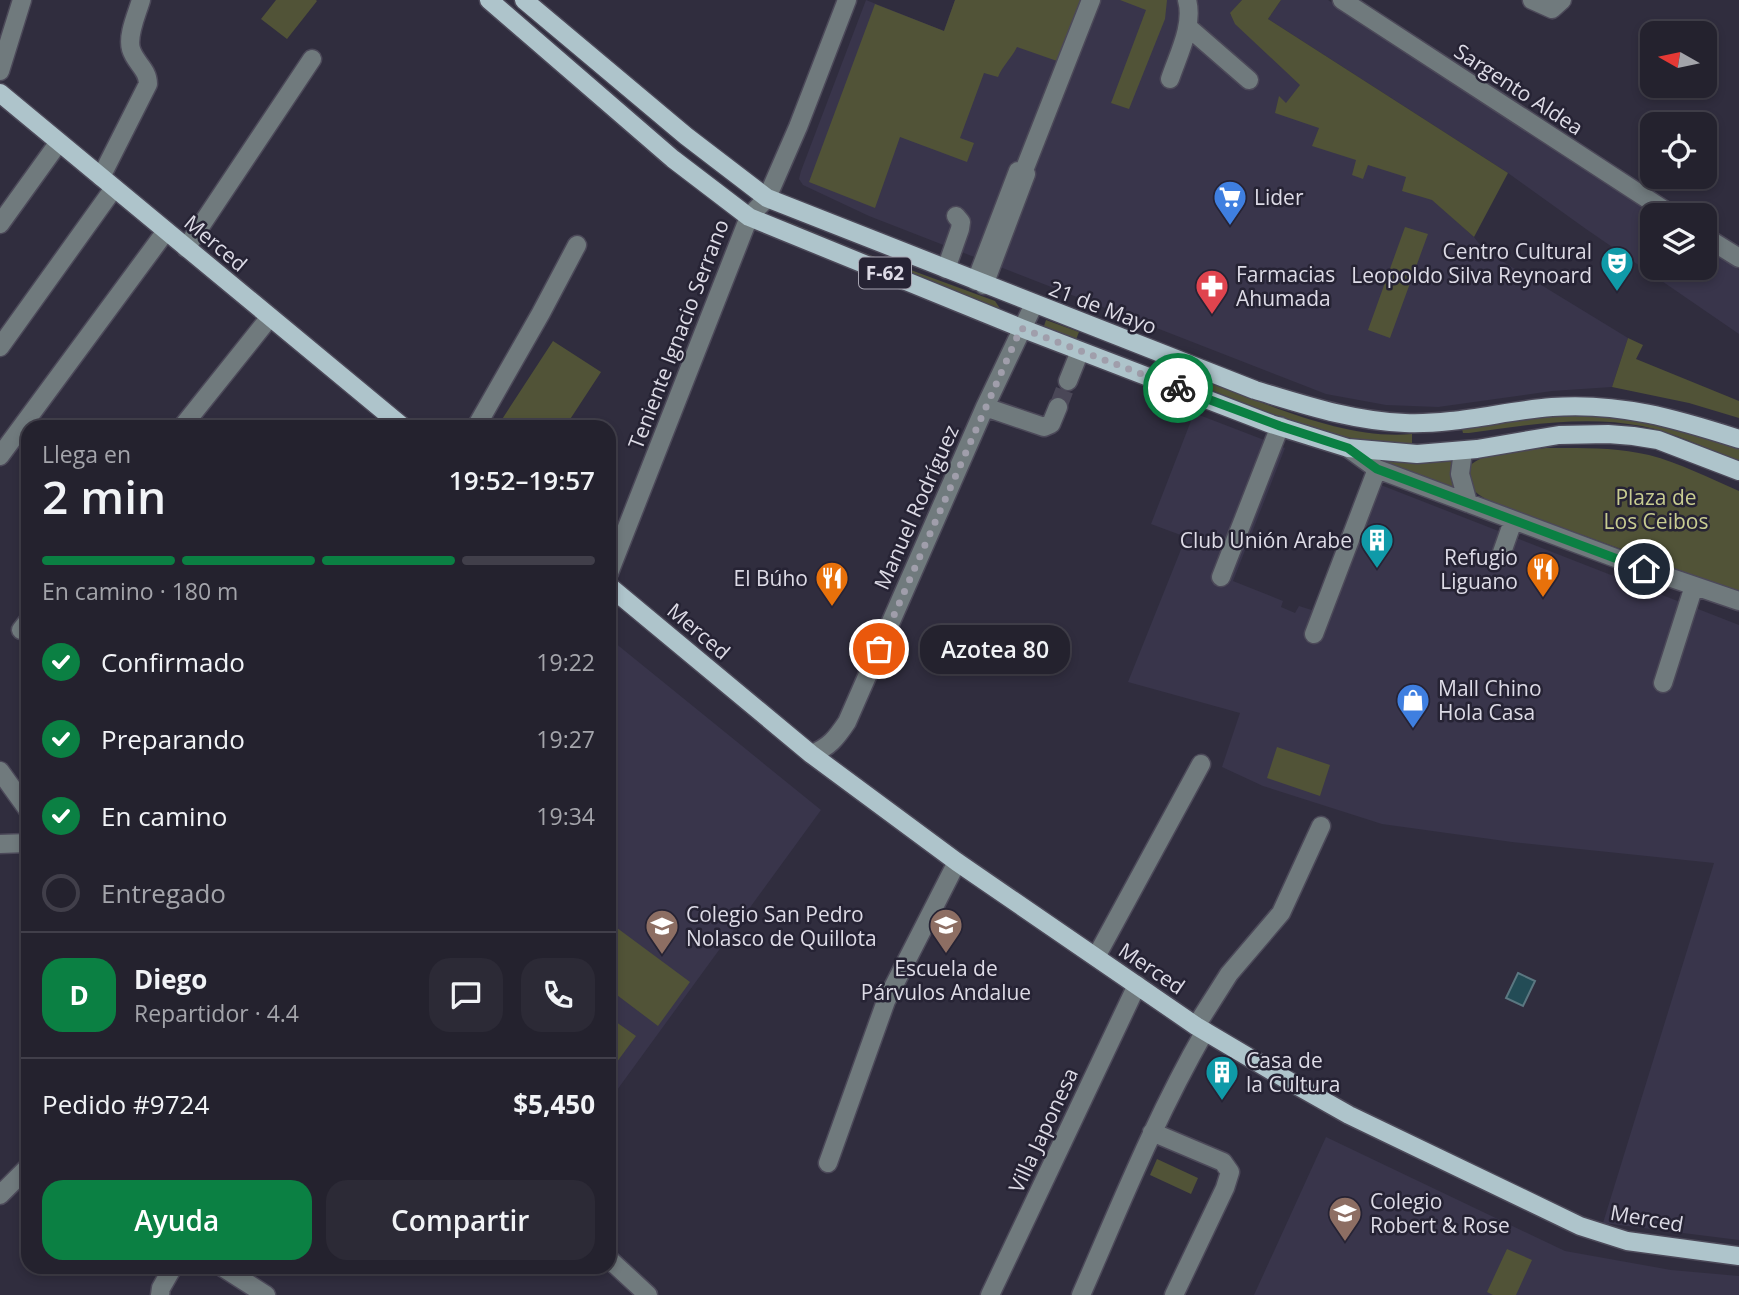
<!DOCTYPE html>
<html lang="es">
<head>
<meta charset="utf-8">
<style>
  body { margin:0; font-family:"Open Sans",sans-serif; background:#2c2a36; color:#f1f3f6; height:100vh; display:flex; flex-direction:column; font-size:26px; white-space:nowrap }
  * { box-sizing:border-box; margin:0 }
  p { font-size:23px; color:#a3a4aa }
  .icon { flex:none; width:38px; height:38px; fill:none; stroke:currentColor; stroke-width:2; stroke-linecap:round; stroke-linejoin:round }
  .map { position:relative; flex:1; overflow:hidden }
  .side { position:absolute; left:21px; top:420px; width:595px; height:854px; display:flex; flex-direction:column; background:#24222e; border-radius:21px; box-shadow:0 4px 10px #0003,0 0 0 2px #413f4a }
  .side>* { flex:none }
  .needle { width:46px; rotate:279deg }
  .fabs { position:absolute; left:1640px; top:21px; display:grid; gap:14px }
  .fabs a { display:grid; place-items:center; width:77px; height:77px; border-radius:14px; background:#24222e; box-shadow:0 4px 10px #0003,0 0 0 2px #413f4a; font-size:35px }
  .pin { position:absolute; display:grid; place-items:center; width:60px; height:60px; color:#fff; margin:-30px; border:4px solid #fff; border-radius:50%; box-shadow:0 2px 7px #0007 }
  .courier { position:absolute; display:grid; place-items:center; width:70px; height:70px; margin:-35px; border:5px solid #0b8043; border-radius:50%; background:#fff; color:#222; box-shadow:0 2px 9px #0007 }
  .bubble { position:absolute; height:49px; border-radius:21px; background:#24222e; box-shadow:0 4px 10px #0003,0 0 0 2px #413f4a; font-size:23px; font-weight:600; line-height:49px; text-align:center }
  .headline em { font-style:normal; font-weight:600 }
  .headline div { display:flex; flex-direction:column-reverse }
  .headline { display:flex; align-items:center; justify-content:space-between; height:119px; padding:0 21px }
  h1 { font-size:46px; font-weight:600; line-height:52px }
  .bar { display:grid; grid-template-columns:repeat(4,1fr); gap:10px 7px; align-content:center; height:84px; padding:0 21px }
  .bar i { height:9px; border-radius:5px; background:#413f4a }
  .bar .active { background:#0b8043 }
  .bar p { grid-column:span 4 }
  .line { display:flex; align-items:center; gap:18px; padding:0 21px; border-top:2px solid #413f4a }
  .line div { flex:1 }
  .round { display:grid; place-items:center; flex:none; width:74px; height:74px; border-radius:21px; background:#2c2a36 }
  ol { padding:0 21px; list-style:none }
  li { display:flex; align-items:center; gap:21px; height:77px }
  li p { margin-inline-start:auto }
  li .icon { padding:7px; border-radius:50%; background:#0b8043; color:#fff; stroke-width:4 }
  li:last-child { color:#a3a4aa }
  li i { width:38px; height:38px; border:4px solid #413f4a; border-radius:50% }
  .action { display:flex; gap:14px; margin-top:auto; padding:14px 21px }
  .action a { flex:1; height:80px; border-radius:21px; background:#0b8043; color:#fff; font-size:28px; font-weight:600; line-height:80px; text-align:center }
  .action a+a { background:#2c2a36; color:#f1f3f6 }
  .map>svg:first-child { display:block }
  .built { fill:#39354b }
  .green { fill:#515337 }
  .water { fill:#234c56; stroke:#5b7781; stroke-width:2 }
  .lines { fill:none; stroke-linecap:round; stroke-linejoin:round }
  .minor-tunnel { stroke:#4a4757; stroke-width:18; stroke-dasharray:18 9; stroke-linecap:butt }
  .minor-casing { stroke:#4c4959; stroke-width:21 }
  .major-casing { stroke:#4c4959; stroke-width:21 }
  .minor { stroke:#707a7d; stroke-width:18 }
  .major { stroke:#aec4cb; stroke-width:18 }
  .done { stroke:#a09eab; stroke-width:7; stroke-dasharray:0 12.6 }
  .route { stroke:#0b8043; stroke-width:9 }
  .labels { text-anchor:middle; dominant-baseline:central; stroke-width:5; stroke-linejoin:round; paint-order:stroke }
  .shield { fill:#262334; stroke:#a6a4b1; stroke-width:2 }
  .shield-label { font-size:19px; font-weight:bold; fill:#dddbe6 }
  .street-label { font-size:21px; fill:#dddbe6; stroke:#262334 }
  .poi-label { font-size:21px; fill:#dddbe6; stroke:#262334; text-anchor:start }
  .park-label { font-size:21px; fill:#c8cc91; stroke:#262334 }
</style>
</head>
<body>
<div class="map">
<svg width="1739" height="1295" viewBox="0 0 1739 1295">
  <rect width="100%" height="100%" fill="#302d3e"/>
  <path class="built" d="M866,0L944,31L955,0H1242L1230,14L1474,237L1484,250L1628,338L1612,387L1552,391L1438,407L1386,405L1326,394L869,216L803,185L799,179L801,171Z
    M1281,0H1328L1656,215H1652V268H1704L1705,247L1739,270V334L1586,229L1508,173L1268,19Z
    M1194,413L1285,448L1233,581L1283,601L1281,607L1295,613L1299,606L1315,611L1368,480L1739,625V1240L1603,1223L1714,863L1512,842L1382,824L1263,786L1222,767L1240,713L1128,682L1186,537L1151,524Z
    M609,638L821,810L609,1101Z
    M1326,1137L1565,1251L1671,1270L1739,1276V1295H1254Z"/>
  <path class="green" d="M276,0H316L317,1L287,39L261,19Z
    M955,0H1081L1057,61L1017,47C1011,59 1003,65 998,77L984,73L960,138L974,143L967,162L900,137L875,208L809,182L875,4L944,31Z
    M1120,0H1167L1165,19L1129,109L1111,103L1146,10Z
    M1242,0H1281L1268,19L1508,173L1474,237L1432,200L1402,191L1406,177L1368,165L1363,179L1352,175L1356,160L1312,146L1319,128L1275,113L1279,96L1286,103L1300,85L1235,24L1230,13Z
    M784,220L859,251L995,301L1003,313L780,221Z
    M1405,227L1428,234L1390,338L1368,330Z
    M1046,320L1079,332L1075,342L1043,329Z
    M1628,338L1643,345L1636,359L1739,401V418L1689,403L1612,387Z
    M553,341L601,372L565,427H497Z
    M1183,371C1250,397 1340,441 1412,434V444C1392,443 1372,443 1353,439C1291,425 1230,397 1171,374Z
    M1535,414L1632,415L1739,448V461C1707,449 1676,433 1642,426C1584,415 1527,425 1469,433H1463L1462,429L1468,425Z
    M1546,448C1580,448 1615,447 1649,455C1680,463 1709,478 1739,491V592L1489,501C1479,495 1470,490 1467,478C1462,450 1527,451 1546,448Z
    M1376,459H1453L1454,491Z
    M1277,747L1330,765L1320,796L1267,778Z
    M609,922L690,982L658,1026L609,989Z
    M609,1017L636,1036L611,1070L609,1069Z
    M1157,1159L1198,1178L1191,1194L1150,1175Z
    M1507,1249L1532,1260L1516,1295H1493L1487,1292Z"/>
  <path class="water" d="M1518,973L1535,981L1523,1006L1506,998Z"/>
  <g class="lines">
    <path class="minor-tunnel" d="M1058,407L1068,381"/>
    <defs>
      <path id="minor" d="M1342,0L1672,215
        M1532,0L1552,9L1562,0
        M1188,27L1249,80
        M0,71L22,0
        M1170,79C1178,55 1194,25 1187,0
        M1023,173L1091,0
        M101,177L148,84C148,69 135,63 131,49C127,35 137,14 141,0
        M0,224L59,142
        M1704,236L1739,258
        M186,248L312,59
        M946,269L960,229L961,222L956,216
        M976,281L1018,171L1026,174L984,285
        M0,347L114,188
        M1068,381L1080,351
        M985,407L1044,427L1051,424L1058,407
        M182,427L270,317
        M476,427L541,313L577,245
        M1348,448L1377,469L1645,569L1739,601
        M1463,451L1460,474L1468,503
        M0,456L166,231
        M1500,558L1513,521
        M609,573L749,217L767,198L798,127L847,0
        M1221,577L1280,426
        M21,630L28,621
        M1314,634L1377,469
        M1663,683L1694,586
        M811,754C829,748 837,737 847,722L985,407L1034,304
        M0,771L28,810
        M0,844L28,843
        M1096,957L1201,764
        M1196,1026L1229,974L1281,913L1321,826
        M1152,1132L1223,1162L1230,1172L1225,1188L1174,1295
        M828,1163L886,1001L957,862
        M0,1195L28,1167
        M609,1259L648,1295
        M222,1267L266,1295
        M160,1295L161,1288L173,1267
        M990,1295L1137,985
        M1081,1295C1120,1206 1156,1116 1205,1031"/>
      <path id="major" d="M489,0L673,159L749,217L1021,328L1271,424L1348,448L1417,454L1477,449L1559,435L1608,434L1633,436L1658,440L1739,471
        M524,0L686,136L767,198L1255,390C1305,405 1352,421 1405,423C1455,425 1503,411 1552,407C1619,402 1677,419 1739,439
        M0,93L403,427
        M609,586L811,754L957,862L1196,1026L1289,1081L1349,1115L1580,1226L1627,1241L1739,1256"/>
    </defs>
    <use href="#minor" class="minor-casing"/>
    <use href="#major" class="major-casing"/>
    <use href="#minor" class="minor"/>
    <use href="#major" class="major"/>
  </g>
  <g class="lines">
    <path class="done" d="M879,649L1021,328L1178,388"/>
    <path class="route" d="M1178,388L1280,426L1348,448L1377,469L1644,569"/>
  </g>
  <defs>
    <symbol id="supermarket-pin" viewBox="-11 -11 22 30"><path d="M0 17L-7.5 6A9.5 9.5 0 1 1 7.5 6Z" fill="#3f7fe0" stroke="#262334"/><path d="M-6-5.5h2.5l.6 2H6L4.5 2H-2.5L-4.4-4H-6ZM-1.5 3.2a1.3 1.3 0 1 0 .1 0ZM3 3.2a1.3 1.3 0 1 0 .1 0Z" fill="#fff"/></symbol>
    <symbol id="theatre-pin" viewBox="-11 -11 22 30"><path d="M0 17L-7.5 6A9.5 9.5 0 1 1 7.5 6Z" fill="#0f9aa8" stroke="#262334"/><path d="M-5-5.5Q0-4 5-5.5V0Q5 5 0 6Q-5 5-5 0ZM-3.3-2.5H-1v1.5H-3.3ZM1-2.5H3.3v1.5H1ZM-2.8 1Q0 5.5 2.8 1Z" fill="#fff"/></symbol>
    <symbol id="pharmacy-pin" viewBox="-11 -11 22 30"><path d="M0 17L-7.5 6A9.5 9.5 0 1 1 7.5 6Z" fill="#e0444e" stroke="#262334"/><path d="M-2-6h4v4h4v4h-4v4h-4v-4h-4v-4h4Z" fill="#fff"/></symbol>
    <symbol id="building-pin" viewBox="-11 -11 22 30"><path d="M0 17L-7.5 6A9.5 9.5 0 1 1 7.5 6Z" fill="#0f9aa8" stroke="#262334"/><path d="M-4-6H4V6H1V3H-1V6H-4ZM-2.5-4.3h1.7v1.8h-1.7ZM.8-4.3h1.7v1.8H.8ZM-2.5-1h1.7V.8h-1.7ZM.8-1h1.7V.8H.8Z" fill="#fff"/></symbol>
    <symbol id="restaurant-pin" viewBox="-11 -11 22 30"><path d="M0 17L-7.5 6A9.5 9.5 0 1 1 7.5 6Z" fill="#e8710a" stroke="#262334"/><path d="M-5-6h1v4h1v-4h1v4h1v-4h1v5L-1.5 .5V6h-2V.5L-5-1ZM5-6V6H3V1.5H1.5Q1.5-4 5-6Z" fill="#fff"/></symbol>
    <symbol id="shop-pin" viewBox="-11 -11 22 30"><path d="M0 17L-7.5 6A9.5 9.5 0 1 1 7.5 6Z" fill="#3f7fe0" stroke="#262334"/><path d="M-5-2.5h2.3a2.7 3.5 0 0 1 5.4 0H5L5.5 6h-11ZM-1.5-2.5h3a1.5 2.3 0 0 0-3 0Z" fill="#fff"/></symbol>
    <symbol id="school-pin" viewBox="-11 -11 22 30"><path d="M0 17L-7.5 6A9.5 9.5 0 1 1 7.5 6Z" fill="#8d6e63" stroke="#262334"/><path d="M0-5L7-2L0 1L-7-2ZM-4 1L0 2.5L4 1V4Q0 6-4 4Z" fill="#fff"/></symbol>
  </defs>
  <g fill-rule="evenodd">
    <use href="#supermarket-pin" x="1211" y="178" width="38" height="52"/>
    <use href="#theatre-pin" x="1598" y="244" width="38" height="52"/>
    <use href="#pharmacy-pin" x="1193" y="267" width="38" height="52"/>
    <use href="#building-pin" x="1358" y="521" width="38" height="52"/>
    <use href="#restaurant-pin" x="1524" y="550" width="38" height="52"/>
    <use href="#restaurant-pin" x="813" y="559" width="38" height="52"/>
    <use href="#shop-pin" x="1394" y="681" width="38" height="52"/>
    <use href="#school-pin" x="927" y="906" width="38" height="52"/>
    <use href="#school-pin" x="643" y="907" width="38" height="52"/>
    <use href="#building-pin" x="1203" y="1053" width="38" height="52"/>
    <use href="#school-pin" x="1326" y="1194" width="38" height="52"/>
  </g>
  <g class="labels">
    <rect class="shield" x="859" y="257.5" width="52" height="31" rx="5"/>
    <g class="shield-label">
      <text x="885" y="273">F-62</text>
    </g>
    <g class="street-label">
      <text transform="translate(1519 89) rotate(33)">Sargento Aldea</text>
      <text transform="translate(216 243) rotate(40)">Merced</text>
      <text transform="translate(1103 307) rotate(21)">21 de Mayo</text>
      <text transform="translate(678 334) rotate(-69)">Teniente Ignacio Serrano</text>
      <text transform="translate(916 507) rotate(-66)">Manuel Rodríguez</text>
      <text transform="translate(699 631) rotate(40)">Merced</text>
      <text transform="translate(1152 968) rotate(34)">Merced</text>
      <text transform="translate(1043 1130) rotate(-65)">Villa Japonesa</text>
      <text transform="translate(1647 1218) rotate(10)">Merced</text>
    </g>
    <g class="poi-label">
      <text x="1254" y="197">Lider</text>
      <text x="1592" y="251" text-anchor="end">Centro Cultural<tspan x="1592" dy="24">Leopoldo Silva Reynoard</tspan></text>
      <text x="1236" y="274">Farmacias<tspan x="1236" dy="24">Ahumada</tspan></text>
      <text x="1352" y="540" text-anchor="end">Club Unión Arabe</text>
      <text x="1518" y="557" text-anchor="end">Refugio<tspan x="1518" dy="24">Liguano</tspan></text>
      <text x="808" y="578" text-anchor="end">El Búho</text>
      <text x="1438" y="688">Mall Chino<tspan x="1438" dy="24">Hola Casa</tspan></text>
      <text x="686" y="914">Colegio San Pedro<tspan x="686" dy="24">Nolasco de Quillota</tspan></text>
      <text x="946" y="968" text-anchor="middle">Escuela de<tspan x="946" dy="24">Párvulos Andalue</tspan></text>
      <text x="1246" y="1060">Casa de<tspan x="1246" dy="24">la Cultura</tspan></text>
      <text x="1370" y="1201">Colegio<tspan x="1370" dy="24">Robert &amp; Rose</tspan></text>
    </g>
    <g class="park-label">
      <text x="1656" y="497">Plaza de<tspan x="1656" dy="24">Los Ceibos</tspan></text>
    </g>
  </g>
</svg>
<div class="fabs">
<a><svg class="needle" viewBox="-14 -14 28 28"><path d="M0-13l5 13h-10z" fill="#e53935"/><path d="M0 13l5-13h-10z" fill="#a3a4aa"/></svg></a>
<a><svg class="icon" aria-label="locate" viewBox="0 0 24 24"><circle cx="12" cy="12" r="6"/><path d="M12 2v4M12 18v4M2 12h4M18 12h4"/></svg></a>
<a><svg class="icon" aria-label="layers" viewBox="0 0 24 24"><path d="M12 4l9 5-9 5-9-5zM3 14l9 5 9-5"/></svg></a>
</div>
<div class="pin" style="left:879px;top:649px;background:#ea580c"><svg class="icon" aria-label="bag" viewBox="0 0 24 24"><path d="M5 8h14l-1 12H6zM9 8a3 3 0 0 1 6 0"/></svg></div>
<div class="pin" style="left:1644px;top:569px;background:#1f2937"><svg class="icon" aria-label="home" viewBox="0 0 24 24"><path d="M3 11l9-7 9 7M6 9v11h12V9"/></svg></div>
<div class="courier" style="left:1178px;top:388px"><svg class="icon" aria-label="bike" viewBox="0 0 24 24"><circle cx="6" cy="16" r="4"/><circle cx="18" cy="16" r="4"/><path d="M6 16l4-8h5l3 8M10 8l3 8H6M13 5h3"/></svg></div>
<div class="bubble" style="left:920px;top:625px;width:150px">Azotea 80</div>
<section class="side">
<div class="headline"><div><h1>2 min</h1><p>Llega en</p></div><em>19:52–19:57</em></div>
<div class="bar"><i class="active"></i><i class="active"></i><i class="active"></i><i></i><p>En camino · 180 m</p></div>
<ol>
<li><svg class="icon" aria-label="check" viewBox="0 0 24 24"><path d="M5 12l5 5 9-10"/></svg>Confirmado<p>19:22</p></li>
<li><svg class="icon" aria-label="check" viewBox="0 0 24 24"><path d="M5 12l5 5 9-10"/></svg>Preparando<p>19:27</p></li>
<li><svg class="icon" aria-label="check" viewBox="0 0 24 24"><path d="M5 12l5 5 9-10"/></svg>En camino<p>19:34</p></li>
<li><i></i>Entregado</li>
</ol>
<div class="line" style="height:126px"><b class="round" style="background:#0b8043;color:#fff">D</b><div><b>Diego</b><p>Repartidor · 4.4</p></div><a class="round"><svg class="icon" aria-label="chat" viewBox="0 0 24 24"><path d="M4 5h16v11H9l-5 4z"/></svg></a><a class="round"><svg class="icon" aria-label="phone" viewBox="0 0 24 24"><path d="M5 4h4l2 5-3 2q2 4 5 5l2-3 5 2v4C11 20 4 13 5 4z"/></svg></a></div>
<div class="line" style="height:91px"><div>Pedido #9724</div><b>$5,450</b></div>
<div class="action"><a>Ayuda</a><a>Compartir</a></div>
</section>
</div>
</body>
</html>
